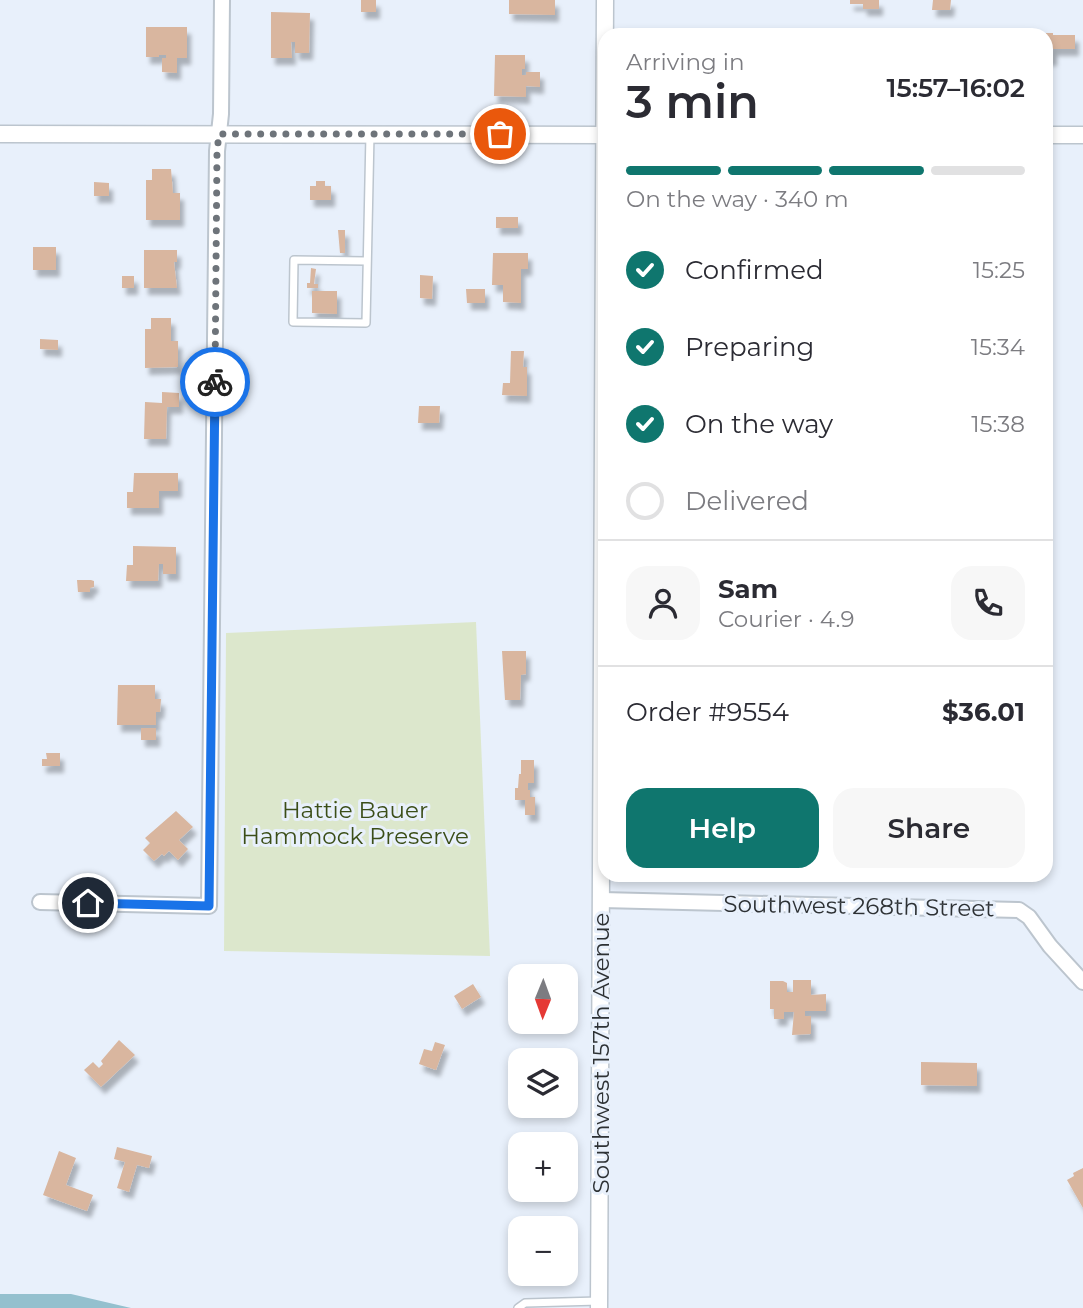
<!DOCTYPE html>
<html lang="en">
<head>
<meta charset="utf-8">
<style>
  body { margin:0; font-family:Montserrat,sans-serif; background:#f7f7f7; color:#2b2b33; height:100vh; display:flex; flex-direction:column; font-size:26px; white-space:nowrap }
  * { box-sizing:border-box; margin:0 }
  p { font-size:23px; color:#7c7c81 }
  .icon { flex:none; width:38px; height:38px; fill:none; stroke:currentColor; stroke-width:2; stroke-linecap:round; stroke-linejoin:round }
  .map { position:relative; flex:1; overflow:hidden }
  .drawer { position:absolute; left:598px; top:28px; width:455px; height:854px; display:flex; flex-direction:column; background:#fff; border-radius:21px; box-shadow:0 4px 10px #0003 }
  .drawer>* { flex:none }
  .needle { width:46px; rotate:181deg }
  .fabs { position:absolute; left:508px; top:964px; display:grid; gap:14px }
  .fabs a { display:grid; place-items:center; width:70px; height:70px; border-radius:14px; background:#fff; box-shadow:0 4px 10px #0003; font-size:35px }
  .pin { position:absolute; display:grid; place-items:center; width:60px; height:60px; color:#fff; margin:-30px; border:4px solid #fff; border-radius:50%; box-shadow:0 2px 7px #0007 }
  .courier { position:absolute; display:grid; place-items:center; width:70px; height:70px; margin:-35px; border:5px solid #1a73e8; border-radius:50%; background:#fff; color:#222; box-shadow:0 2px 9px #0007 }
  .summary em { font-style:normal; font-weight:600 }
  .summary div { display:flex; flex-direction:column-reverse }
  .summary { display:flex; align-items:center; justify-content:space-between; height:119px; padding:0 28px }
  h1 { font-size:46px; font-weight:600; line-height:52px }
  .bar { display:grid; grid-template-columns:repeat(4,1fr); gap:10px 7px; align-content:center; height:84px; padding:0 28px }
  .bar i { height:9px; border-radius:5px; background:#e1e1e2 }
  .bar .selected { background:#0f766e }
  .bar p { grid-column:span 4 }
  .line { display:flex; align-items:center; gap:18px; padding:0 28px; border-top:2px solid #e1e1e2 }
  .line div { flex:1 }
  .round { display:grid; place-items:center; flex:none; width:74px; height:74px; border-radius:21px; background:#f7f7f7 }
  ol { padding:0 28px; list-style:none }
  li { display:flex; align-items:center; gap:21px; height:77px }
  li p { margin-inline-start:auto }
  li .icon { padding:7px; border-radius:50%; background:#0f766e; color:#fff; stroke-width:4 }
  li:last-child { color:#7c7c81 }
  li i { width:38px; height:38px; border:4px solid #e1e1e2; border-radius:50% }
  .action { display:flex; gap:14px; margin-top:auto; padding:14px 28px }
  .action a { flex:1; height:80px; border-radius:21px; background:#0f766e; color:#fff; font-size:28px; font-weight:600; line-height:80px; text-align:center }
  .action a+a { background:#f7f7f7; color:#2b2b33 }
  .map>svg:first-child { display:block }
  .green { fill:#dce7cc }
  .water { fill:#94c0ce }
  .building { fill:#d9b69f; filter:url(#shadow) }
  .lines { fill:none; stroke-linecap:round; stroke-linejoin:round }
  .service-casing { stroke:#bcc5ce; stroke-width:10 }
  .minor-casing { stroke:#bcc5ce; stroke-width:18 }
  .tertiary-casing { stroke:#bcc5ce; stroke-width:19 }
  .service { stroke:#fff; stroke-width:7 }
  .minor { stroke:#fff; stroke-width:14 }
  .tertiary { stroke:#fff; stroke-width:16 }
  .done { stroke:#6e747a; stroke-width:7; stroke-dasharray:0 12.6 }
  .route { stroke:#1a73e8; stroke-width:9 }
  .labels { text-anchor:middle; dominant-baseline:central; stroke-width:6; stroke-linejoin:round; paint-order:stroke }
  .park-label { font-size:23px; fill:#3b4e18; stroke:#e8f0fb }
  .street-label { font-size:23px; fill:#2d3134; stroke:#e8f0fb }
</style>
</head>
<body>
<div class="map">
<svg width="1083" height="1308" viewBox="0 0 1083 1308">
  <defs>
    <filter id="shadow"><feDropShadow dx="4" dy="7" stdDeviation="2" flood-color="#0004"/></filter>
  </defs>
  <rect width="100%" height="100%" fill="#e8f0fb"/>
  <path class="green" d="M476,622L490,956L224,951L226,633Z"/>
  <path class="water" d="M0,1294H71L131,1308H0Z"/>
  <path class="building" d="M361,0H376V12H361Z
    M509,0H555V15L509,14Z
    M850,0H879V9H863V4H850Z
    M933,0H951L950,10H932Z
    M271,12L310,13L309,53H295V42H291L292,58H271Z
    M146,27H187V58H177V73L162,72V58H166V55H159V57H146Z
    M1046,33H1053V35H1075V49H1053V59H1046Z
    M495,55H525V69H522V75H526V72H540V87L526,86V97L494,96Z
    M152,169H171L173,193H180V220H146V180H152Z
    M316,181H325V186H331V200H310V186H316Z
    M94,182L109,183V196H94Z
    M496,217H518V228H496Z
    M338,230H345V253H340Z
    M33,247H56V270H33Z
    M144,250H177V262H174L177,288H144Z
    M493,253H528V269H521V303L503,302V285H492Z
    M311,268L316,269L314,284H318V288H307V283H310Z
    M420,275L433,276L432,299L420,298Z
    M122,276H134V288H122Z
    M466,289H485V303H467Z
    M312,291H337V314L312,313Z
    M151,318H171V341H178V367L145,368V329H151Z
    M40,339L58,340V350L40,349Z
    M511,351H524L523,367H527V396L502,395L503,383H510Z
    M162,392L179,393V407H167L166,439H144L145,402L162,403Z
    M419,406H440L439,423H418Z
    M134,473H178V491H159V508H127V492H133Z
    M133,546L176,547V574H163V564H159L158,581H126L127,565H133Z
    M77,580H91L94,581V587L90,588V592H78Z
    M502,651H526V674L521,675L520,700H505Z
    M118,685H155V699H161L160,712H156V725H117Z
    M141,728H156V740H141Z
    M46,753H60V766H42V759H47Z
    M521,760H534V783H528V790H530V797H535V815H525V800H515V788H518L519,774H521Z
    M176,811L193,827L179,840L188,849L178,860L169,851L164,856L162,854L154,861L143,850L150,843L145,838Z
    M531,964H551V969H557V976H544V974L531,976Z
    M793,980H811V995L826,994V1011H805V1016H811V1034L792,1035L794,1012H784V1019H774V1009H770V981H783L787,983V992H793Z
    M473,984L481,997L462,1009L454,996Z
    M119,1040L135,1055L101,1087L84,1070L93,1062L99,1068L103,1064L101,1061Z
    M435,1042L445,1045L436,1070L419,1064L424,1049L432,1051Z
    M921,1062L977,1063V1086L921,1085Z
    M117,1147L152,1156L149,1168L137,1165L129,1192L117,1188L125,1162L114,1159Z
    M59,1151L76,1158L66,1185L93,1195L87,1211L43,1195Z
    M1083,1168V1208L1067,1180L1074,1176L1073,1173Z"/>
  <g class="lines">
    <defs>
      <path id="service" d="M366,261L294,260L293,322L366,323L370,134
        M518,1308L525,1303L599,1301"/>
      <path id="minor" d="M602,900L1019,910L1029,917L1050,946L1083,982
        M40,902L209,906L217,151L221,114L222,0"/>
      <path id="tertiary" d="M0,134L606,135
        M1046,135H1083
        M599,1308L605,0"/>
    </defs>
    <use href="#service" class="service-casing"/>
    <use href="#minor" class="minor-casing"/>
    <use href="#tertiary" class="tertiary-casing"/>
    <use href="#service" class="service"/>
    <use href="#minor" class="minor"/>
    <use href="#tertiary" class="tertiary"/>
  </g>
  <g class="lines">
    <path class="done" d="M215,382L217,151L219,134H500"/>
    <path class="route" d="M88,903L209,906L215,382"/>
  </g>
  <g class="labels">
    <g class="park-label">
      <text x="355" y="810">Hattie Bauer<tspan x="355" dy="26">Hammock Preserve</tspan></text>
    </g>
    <g class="street-label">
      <text transform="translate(859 906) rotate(1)">Southwest 268th Street</text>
      <text transform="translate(601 1053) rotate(-90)">Southwest 157th Avenue</text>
    </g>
  </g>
</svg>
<div class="fabs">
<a><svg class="needle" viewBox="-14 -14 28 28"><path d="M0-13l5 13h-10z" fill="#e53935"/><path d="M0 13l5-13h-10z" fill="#7c7c81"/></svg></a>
<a><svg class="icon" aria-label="layers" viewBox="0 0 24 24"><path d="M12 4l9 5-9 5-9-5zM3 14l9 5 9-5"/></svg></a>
<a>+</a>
<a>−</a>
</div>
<div class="pin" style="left:500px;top:134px;background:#ea580c"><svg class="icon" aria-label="bag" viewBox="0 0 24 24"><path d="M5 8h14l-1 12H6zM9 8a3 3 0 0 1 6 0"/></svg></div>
<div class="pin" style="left:88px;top:903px;background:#1f2937"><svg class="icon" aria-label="home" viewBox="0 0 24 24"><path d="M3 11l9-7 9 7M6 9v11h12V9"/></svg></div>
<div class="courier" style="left:215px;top:382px"><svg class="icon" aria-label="bike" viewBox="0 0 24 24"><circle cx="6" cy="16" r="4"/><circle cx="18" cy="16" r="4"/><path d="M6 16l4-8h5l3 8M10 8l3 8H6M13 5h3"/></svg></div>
<section class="drawer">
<div class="summary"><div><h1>3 min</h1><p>Arriving in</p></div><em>15:57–16:02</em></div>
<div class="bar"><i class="selected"></i><i class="selected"></i><i class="selected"></i><i></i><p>On the way · 340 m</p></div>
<ol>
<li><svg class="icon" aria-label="check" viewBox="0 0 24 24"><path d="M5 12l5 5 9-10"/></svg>Confirmed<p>15:25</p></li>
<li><svg class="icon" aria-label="check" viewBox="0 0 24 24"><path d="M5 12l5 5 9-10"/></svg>Preparing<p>15:34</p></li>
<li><svg class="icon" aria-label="check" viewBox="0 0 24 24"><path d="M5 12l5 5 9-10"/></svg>On the way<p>15:38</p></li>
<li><i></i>Delivered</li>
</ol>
<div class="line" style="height:126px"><a class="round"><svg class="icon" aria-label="person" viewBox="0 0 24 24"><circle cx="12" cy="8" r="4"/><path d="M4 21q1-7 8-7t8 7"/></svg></a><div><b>Sam</b><p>Courier · 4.9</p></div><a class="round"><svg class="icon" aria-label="phone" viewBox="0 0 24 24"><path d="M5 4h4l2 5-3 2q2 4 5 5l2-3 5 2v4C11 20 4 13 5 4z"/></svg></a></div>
<div class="line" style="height:91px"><div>Order #9554</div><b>$36.01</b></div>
<div class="action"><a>Help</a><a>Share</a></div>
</section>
</div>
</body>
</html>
